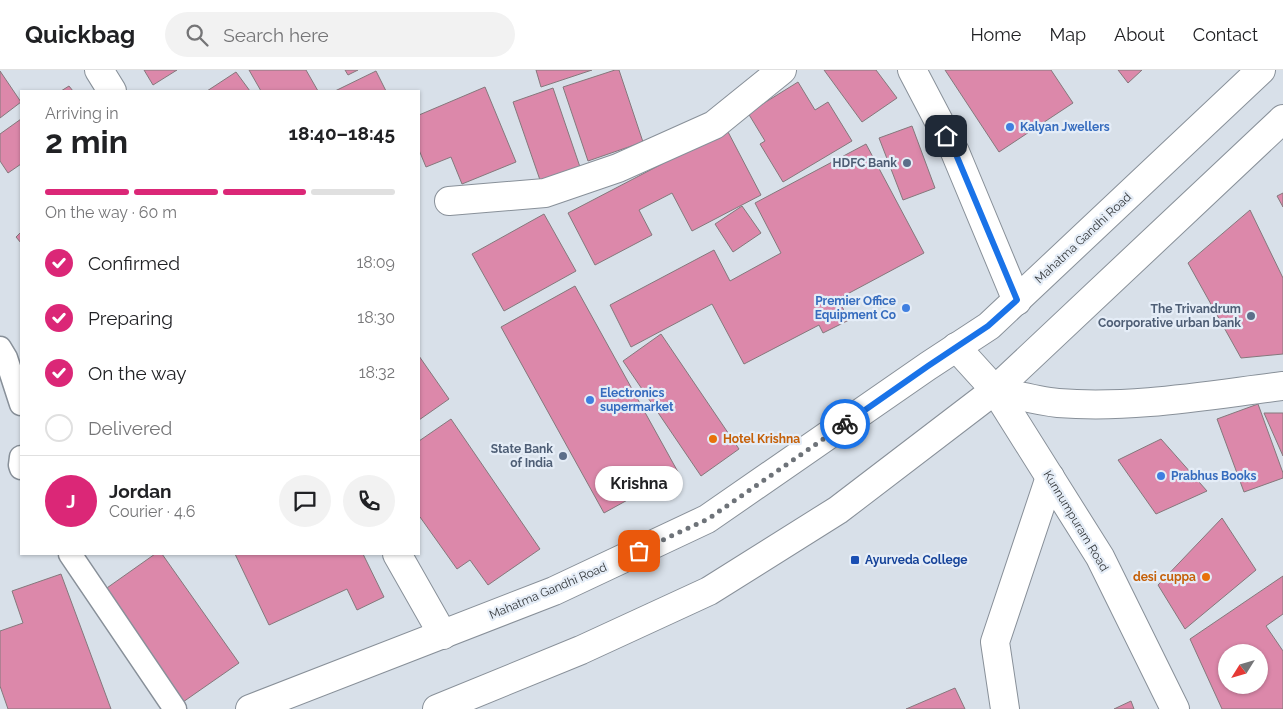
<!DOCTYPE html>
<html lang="en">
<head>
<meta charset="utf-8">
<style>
  body { margin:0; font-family:Raleway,sans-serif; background:#f2f2f2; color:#202124; height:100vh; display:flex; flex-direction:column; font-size:19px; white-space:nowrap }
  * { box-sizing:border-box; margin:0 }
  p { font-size:16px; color:#757577 }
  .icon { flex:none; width:28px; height:28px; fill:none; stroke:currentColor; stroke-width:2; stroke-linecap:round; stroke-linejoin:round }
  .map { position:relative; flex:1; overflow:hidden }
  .details { position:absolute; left:20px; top:20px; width:400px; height:465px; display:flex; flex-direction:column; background:#fff; border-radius:0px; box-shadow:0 1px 4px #0004 }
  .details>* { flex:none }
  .needle { width:32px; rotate:233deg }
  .fabs { position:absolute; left:1218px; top:574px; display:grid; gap:10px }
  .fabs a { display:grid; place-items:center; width:50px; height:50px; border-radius:50%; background:#fff; box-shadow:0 1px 4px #0004; font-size:25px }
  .pin { position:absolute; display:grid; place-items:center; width:42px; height:42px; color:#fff; margin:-21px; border-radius:10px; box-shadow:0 2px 8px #0006 }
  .courier { position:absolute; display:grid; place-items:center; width:50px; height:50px; margin:-25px; border:4px solid #1a73e8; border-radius:50%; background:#fff; color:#222; box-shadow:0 1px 6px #0007 }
  .bubble { position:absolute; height:35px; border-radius:18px; background:#fff; box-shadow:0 1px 4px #0004; font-size:16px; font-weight:700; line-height:35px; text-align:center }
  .summary em { font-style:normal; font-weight:700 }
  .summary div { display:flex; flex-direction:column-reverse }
  .summary { display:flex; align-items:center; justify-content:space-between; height:85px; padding:0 25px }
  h1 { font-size:32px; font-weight:700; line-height:38px }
  .bar { display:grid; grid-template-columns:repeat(4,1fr); gap:8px 5px; align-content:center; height:60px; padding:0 25px }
  .bar i { height:6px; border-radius:4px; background:#e0e0e0 }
  .bar .active { background:#db2777 }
  .bar p { grid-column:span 4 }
  .line { display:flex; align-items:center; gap:12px; padding:0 25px; border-top:1px solid #e0e0e0 }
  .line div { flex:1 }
  .round { display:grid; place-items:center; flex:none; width:52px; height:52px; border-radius:26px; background:#f2f2f2 }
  ol { padding:0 25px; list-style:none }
  li { display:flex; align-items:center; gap:15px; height:55px }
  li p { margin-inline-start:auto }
  li .icon { padding:5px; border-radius:50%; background:#db2777; color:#fff; stroke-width:4 }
  li:last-child { color:#757577 }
  li i { width:28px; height:28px; border:2px solid #e0e0e0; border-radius:50% }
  header { display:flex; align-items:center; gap:30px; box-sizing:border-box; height:70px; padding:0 25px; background:#fff; border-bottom:1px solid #e0e0e0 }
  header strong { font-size:24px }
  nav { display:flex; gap:28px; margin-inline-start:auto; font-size:18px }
  .search { width:350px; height:45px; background:#f2f2f2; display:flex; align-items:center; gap:12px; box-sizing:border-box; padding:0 18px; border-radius:28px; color:#757577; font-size:19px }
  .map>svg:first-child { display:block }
  .building { fill:#dc88aa; stroke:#84787c; fill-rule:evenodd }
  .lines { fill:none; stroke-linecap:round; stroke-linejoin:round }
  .lane-casing { stroke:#889099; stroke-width:25 }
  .street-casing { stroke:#889099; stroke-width:30 }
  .secondary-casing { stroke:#889099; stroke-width:30 }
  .primary-casing { stroke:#889099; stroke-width:30 }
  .lane { stroke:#fff; stroke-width:22 }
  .street { stroke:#fff; stroke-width:28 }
  .secondary { stroke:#fff; stroke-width:28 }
  .primary { stroke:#fff; stroke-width:28 }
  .done { stroke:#6e7379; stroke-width:5; stroke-dasharray:0 9 }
  .route { stroke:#1a73e8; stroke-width:6 }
  .shop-dot { fill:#3f7fe0; stroke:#e5edf7; stroke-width:2 }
  .service-dot { fill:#5c6f8a; stroke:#e5edf7; stroke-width:2 }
  .food-dot { fill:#e8710a; stroke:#e5edf7; stroke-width:2 }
  .transit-dot { fill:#1a4fb4; stroke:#e5edf7; stroke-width:2 }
  .labels { text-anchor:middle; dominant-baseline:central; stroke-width:4.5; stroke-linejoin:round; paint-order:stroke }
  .shop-label { font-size:12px; font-weight:bold; fill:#366cbe; stroke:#e5edf7; text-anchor:start }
  .service-label { font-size:12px; font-weight:bold; fill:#4e5e75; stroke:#e5edf7; text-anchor:end }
  .street-label { font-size:12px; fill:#35393c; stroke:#e5edf7 }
  .food-label { font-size:12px; font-weight:bold; fill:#c56008; stroke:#e5edf7; text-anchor:start }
  .transit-label { font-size:12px; font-weight:bold; fill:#164399; stroke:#e5edf7; text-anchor:start }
</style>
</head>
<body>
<header>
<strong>Quickbag</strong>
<div class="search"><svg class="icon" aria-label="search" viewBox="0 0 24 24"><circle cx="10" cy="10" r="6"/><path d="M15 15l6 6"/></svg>Search here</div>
<nav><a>Home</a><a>Map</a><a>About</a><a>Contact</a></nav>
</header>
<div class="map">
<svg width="1283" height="639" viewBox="0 0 1283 639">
  <rect width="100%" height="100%" fill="#d8e0e9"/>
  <path class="building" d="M144,0H177L153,15Z
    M249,0H306L318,21H261Z
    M345,0H358L348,5Z
    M536,0H592L541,17Z
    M615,0H619L643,72L588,91L563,17Z
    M824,0H876L897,28L862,52Z
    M945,0H1051L1073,33L999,82Z
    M1118,0H1142L1128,13Z
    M0,1L21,32L0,48Z
    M376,1L386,21H335Z
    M236,2L250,21H207Z
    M798,12L815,40L828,32L852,71L783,112L760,74L765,71L748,43Z
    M69,16L73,21H61Z
    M485,17L516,92L462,114L451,87L426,97L419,80V45Z
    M553,18L580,97L540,110L513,32Z
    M21,49V94L8,103L0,91V64Z
    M912,56L935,118L903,130L879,68Z
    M727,60L761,125L692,161L672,123L639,140L652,165L595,195L568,143Z
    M866,74L924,183L838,229L849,250L823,263L819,255L744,294L712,234L631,277L610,235L714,180L730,211L781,183L755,133Z
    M1283,123V137L1277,126Z
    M742,136L761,163L733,182L715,154Z
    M1250,140L1283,208V284L1241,288L1188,193Z
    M544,144L576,201L504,241L472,184Z
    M21,162V173L16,167Z
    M575,216L678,402L604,443L501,257Z
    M661,264L739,379L701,406L623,291Z
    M419,286L449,329L419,350Z
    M1258,334L1283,403V408L1244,422L1217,349Z
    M1264,343H1283V386Z
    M451,349L540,479L488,515L470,490L457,499L420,447L419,449V371Z
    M1161,369L1207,421L1156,444L1118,390Z
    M1222,448L1256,500L1185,559L1158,515Z
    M155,484H162L239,593L183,632L104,520Z
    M235,484H363L384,527L357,540L347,519L269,555Z
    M61,504L111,639H8L0,616V561L23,553L12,521Z
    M1283,506V544L1266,556L1283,581V639H1222L1190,569ZM1226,582H1259V615H1226Z
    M955,618L965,639H906Z
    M1131,631L1134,639H1114Z"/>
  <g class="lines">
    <defs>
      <path id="lane" d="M0,278L6,288L21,334
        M21,387L20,395L21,398
        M70,484L175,639"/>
      <path id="street" d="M99,0L112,21
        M912,0L955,82L1017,231
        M449,131L545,123L618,98L714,55L782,0
        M995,320C1015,325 1037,331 1058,333C1133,339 1209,325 1283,316
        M397,484L443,565
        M1005,639L995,572L1050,407"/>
      <path id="secondary" d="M956,277L995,320L1100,487L1175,639"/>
      <path id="primary" d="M250,639L554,521L707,449L928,296L989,256L1261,0
        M437,639L581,580L709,521L838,440L995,320L1283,49"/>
    </defs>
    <use href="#lane" class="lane-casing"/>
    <use href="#street" class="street-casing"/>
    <use href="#secondary" class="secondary-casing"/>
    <use href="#primary" class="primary-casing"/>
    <use href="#lane" class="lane"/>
    <use href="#street" class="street"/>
    <use href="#secondary" class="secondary"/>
    <use href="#primary" class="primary"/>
  </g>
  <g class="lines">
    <path class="done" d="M639,481L708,449L845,354"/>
    <path class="route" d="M845,354L928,296L988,256L1017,230L955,82L946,66"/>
  </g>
  <g class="shop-dot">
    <circle cx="1010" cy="57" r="5"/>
    <circle cx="906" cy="238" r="5"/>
    <circle cx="590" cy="330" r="5"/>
    <circle cx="1161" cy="406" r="5"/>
  </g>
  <g class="service-dot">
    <circle cx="907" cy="93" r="5"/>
    <circle cx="1251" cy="246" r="5"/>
    <circle cx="563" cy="386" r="5"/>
  </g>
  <g class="food-dot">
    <circle cx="713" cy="369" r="5"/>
    <circle cx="1206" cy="507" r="5"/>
  </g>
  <rect class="transit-dot" x="850" y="485" width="10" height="10" rx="2.5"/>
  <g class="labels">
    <g class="shop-label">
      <text x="1020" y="57">Kalyan Jwellers</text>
      <text x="896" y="231" text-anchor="end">Premier Office<tspan x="896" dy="14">Equipment Co</tspan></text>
      <text x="600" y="323">Electronics<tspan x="600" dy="14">supermarket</tspan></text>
      <text x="1171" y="406">Prabhus Books</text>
    </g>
    <g class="service-label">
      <text x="897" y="93">HDFC Bank</text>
      <text x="1241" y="239">The Trivandrum<tspan x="1241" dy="14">Coorporative urban bank</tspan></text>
      <text x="553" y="379">State Bank<tspan x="553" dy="14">of India</tspan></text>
    </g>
    <g class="street-label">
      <text transform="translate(1083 168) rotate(-43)">Mahatma Gandhi Road</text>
      <text transform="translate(1076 451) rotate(59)">Kunnumpuram Road</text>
      <text transform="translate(548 521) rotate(-23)">Mahatma Gandhi Road</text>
    </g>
    <g class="food-label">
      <text x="723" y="369">Hotel Krishna</text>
      <text x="1196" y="507" text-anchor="end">desi cuppa</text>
    </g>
    <g class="transit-label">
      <text x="865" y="490">Ayurveda College</text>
    </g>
  </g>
</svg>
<div class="fabs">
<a><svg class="needle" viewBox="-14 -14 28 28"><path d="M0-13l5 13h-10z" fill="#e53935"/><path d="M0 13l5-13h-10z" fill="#757577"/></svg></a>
</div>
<div class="pin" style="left:639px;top:481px;background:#ea580c"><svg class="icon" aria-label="bag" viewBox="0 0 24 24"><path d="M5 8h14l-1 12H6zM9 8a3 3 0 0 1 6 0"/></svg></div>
<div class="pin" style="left:946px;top:66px;background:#1f2937"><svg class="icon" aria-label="home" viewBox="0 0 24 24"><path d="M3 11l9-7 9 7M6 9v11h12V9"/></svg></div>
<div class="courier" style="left:845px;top:354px"><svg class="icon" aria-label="bike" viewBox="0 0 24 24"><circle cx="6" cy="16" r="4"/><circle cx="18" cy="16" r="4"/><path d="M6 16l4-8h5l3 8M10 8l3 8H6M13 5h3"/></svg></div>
<div class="bubble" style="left:595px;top:396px;width:88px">Krishna</div>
<section class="details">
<div class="summary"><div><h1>2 min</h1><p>Arriving in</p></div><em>18:40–18:45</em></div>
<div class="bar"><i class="active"></i><i class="active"></i><i class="active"></i><i></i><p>On the way · 60 m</p></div>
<ol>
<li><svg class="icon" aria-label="check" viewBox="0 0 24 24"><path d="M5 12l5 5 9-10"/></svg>Confirmed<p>18:09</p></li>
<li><svg class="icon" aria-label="check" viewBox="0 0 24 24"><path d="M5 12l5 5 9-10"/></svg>Preparing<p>18:30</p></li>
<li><svg class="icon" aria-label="check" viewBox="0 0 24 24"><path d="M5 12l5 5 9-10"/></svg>On the way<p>18:32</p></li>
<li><i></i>Delivered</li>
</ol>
<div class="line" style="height:90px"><b class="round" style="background:#db2777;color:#fff">J</b><div><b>Jordan</b><p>Courier · 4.6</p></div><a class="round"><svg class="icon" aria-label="chat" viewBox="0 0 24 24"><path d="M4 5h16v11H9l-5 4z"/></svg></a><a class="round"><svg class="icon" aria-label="phone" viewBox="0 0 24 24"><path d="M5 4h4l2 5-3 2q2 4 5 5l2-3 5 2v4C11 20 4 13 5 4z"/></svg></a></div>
</section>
</div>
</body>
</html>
